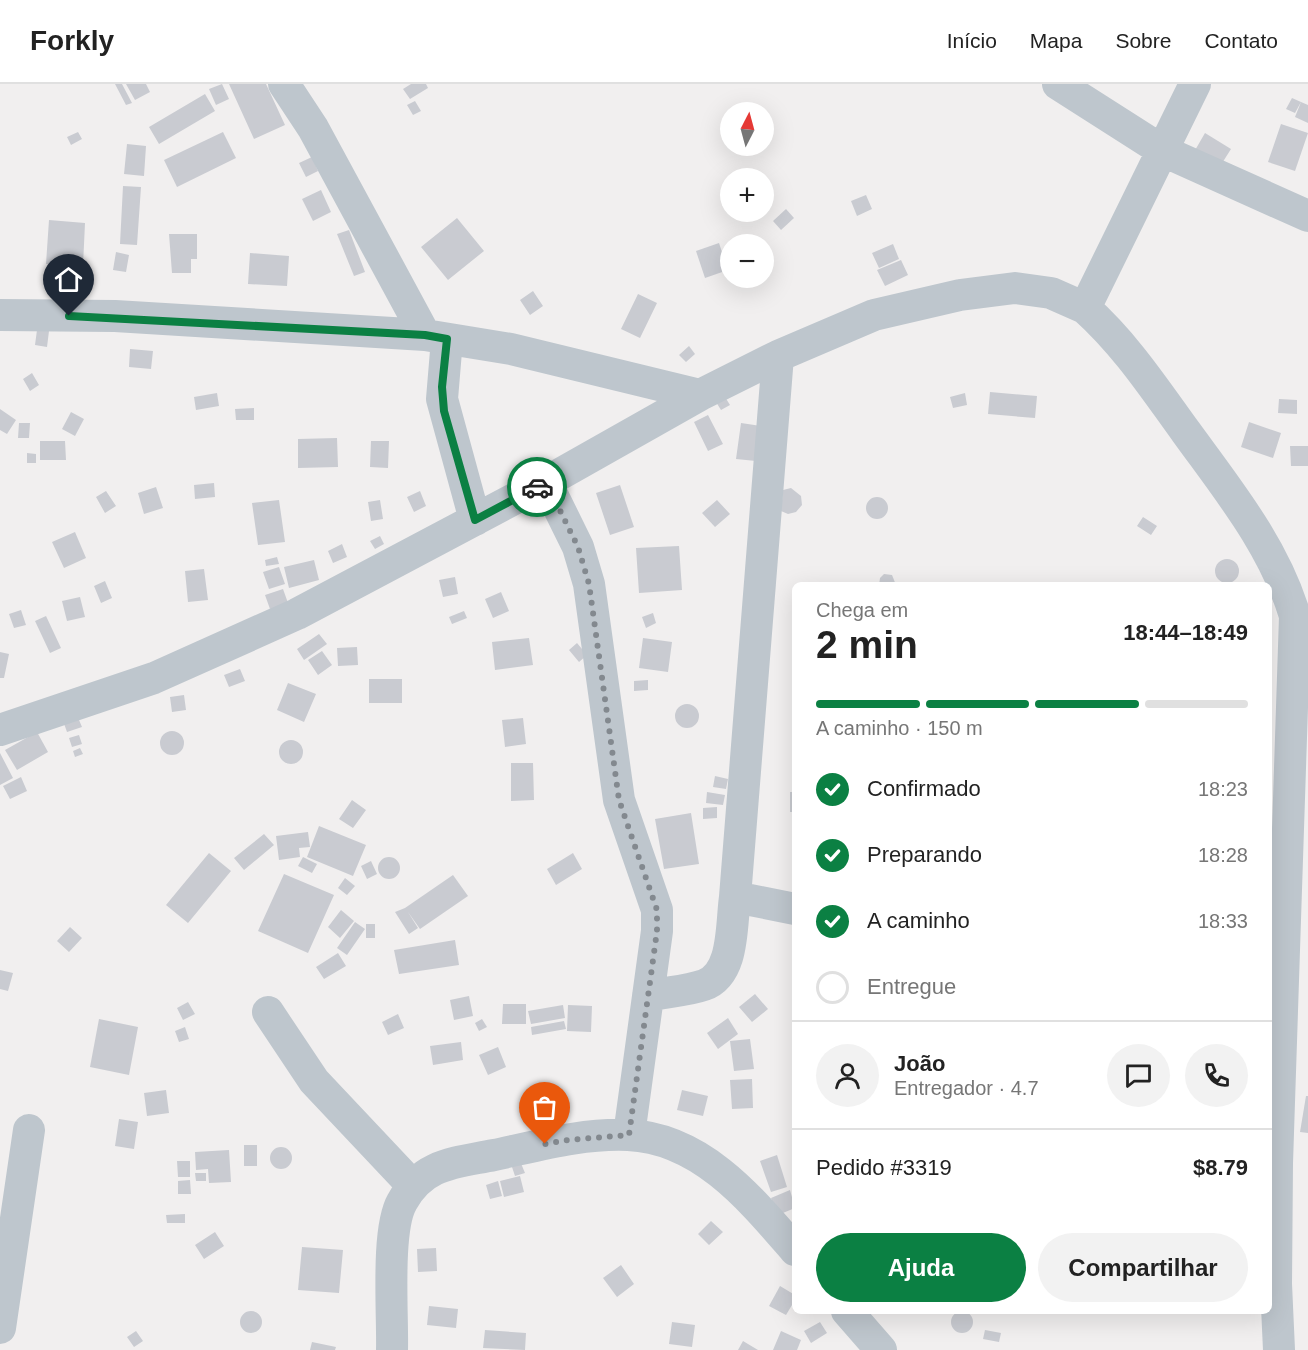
<!DOCTYPE html>
<html lang="pt">
<head>
<meta charset="utf-8">
<style>
  body { margin:0; font-family:Arial,sans-serif; background:#f2f2f2; color:#222; height:100vh; display:flex; flex-direction:column; font-size:22px; white-space:nowrap }
  * { box-sizing:border-box; margin:0 }
  p { font-size:20px; color:#767676 }
  .icon { flex:none; width:33px; height:33px; fill:none; stroke:currentColor; stroke-width:2; stroke-linecap:round; stroke-linejoin:round }
  .map { position:relative; flex:1; overflow:hidden }
  .sheet { position:absolute; left:792px; top:498px; width:480px; height:732px; display:flex; flex-direction:column; background:#fff; border-radius:9px; box-shadow:0 6px 24px #0002 }
  .sheet>* { flex:none }
  .needle { width:39px; rotate:6deg }
  .controls { position:absolute; left:720px; top:18px; display:grid; gap:12px }
  .controls a { display:grid; place-items:center; width:54px; height:54px; border-radius:50%; background:#fff; box-shadow:0 6px 24px #0002; font-size:30px }
  .pin { position:absolute; display:grid; place-items:center; width:51px; height:51px; color:#fff; margin:-62px -26px; border-radius:50% 50% 50% 0; rotate:-45deg; box-shadow:0 0 6px #0007 }
  .pin .icon { rotate:45deg }
  .courier { position:absolute; display:grid; place-items:center; width:60px; height:60px; margin:-30px; border:4px solid #0b8043; border-radius:50%; background:#fff; color:#222; box-shadow:0 2px 8px #0007 }
  .overview em { font-style:normal; font-weight:600 }
  .overview div { display:flex; flex-direction:column-reverse }
  .overview { display:flex; align-items:center; justify-content:space-between; height:102px; padding:0 24px }
  h1 { font-size:39px; font-weight:600; line-height:45px }
  .bar { display:grid; grid-template-columns:repeat(4,1fr); gap:9px 6px; align-content:center; height:72px; padding:0 24px }
  .bar i { height:8px; border-radius:4px; background:#e0e0e0 }
  .bar .current { background:#0b8043 }
  .bar p { grid-column:span 4 }
  .line { display:flex; align-items:center; gap:15px; padding:0 24px; border-top:2px solid #e0e0e0 }
  .line div { flex:1 }
  .round { display:grid; place-items:center; flex:none; width:63px; height:63px; border-radius:32px; background:#f2f2f2 }
  ol { padding:0 24px; list-style:none }
  li { display:flex; align-items:center; gap:18px; height:66px }
  li p { margin-inline-start:auto }
  li .icon { padding:6px; border-radius:50%; background:#0b8043; color:#fff; stroke-width:4 }
  li:last-child { color:#767676 }
  li i { width:33px; height:33px; border:3px solid #e0e0e0; border-radius:50% }
  .button { display:flex; gap:12px; margin-top:auto; padding:12px 24px }
  .button a { flex:1; height:69px; border-radius:36px; background:#0b8043; color:#fff; font-size:24px; font-weight:600; line-height:69px; text-align:center }
  .button a+a { background:#f2f2f2; color:#222 }
  header { display:flex; align-items:center; gap:36px; box-sizing:border-box; height:84px; padding:0 30px; background:#fff; border-bottom:2px solid #e0e0e0 }
  header strong { font-size:28px }
  nav { display:flex; gap:33px; margin-inline-start:auto; font-size:21px }
  .map>svg:first-child { display:block }
  .building { fill:#c9cbd1 }
  .lines { fill:none; stroke-linecap:round; stroke-linejoin:round }
  .street { stroke:#bec6cd; stroke-width:32 }
  .done { stroke:#83898f; stroke-width:6; stroke-dasharray:0 10.8 }
  .route { stroke:#0b8043; stroke-width:8 }
</style>
</head>
<body>
<header>
<strong>Forkly</strong>
<nav><a>Início</a><a>Mapa</a><a>Sobre</a><a>Contato</a></nav>
</header>
<div class="map">
<svg width="1308" height="1266" viewBox="0 0 1308 1266">
  <rect width="100%" height="100%" fill="#f1efef"/>
  <path class="building" d="M115,0H122L132,19L126,21Z
    M126,0H146L150,8L135,16Z
    M222,0L229,15L216,21L209,5Z
    M229,0H266L285,41L254,55Z
    M411,0H426L428,4L410,15L403,5Z
    M205,10L215,27L159,60L149,43Z
    M1292,14L1301,18L1295,29L1286,25Z
    M415,17L421,27L413,31L407,21Z
    M1301,18L1308,21V39L1295,33Z
    M1281,40L1308,49L1295,87L1268,78Z
    M78,48L82,55L71,61L67,53Z
    M223,48L236,74L177,103L164,76Z
    M1205,49L1231,65L1219,84L1194,68Z
    M127,60L146,62L144,92L124,90Z
    M312,73L318,87L306,93L299,79Z
    M123,102L141,103L137,161L120,160Z
    M321,106L331,128L313,137L302,115Z
    M866,111L872,125L857,132L851,117Z
    M786,125L794,134L781,146L773,137Z
    M457,134L484,167L448,196L421,163Z
    M49,136L85,139L83,182L46,180Z
    M349,146L365,188L354,192L337,150Z
    M169,150H197V175H191V189H172Z
    M719,159L728,186L705,194L696,167Z
    M893,160L899,175L879,184L872,169Z
    M116,168L129,171L126,188L113,186Z
    M250,169L289,172L287,202L248,200Z
    M901,176L908,191L885,202L877,186Z
    M533,207L543,222L530,231L520,216Z
    M638,210L657,219L640,254L621,245Z
    M37,246L49,247L47,263L35,261Z
    M689,262L695,270L686,278L679,271Z
    M130,265L153,267L151,285L129,283Z
    M32,289L39,301L30,307L23,295Z
    M990,308L1037,312L1035,334L988,330Z
    M217,309L219,322L196,326L194,313Z
    M965,309L967,321L953,324L950,313Z
    M725,313L730,321L721,326L716,318Z
    M1279,315L1297,316V330L1278,329Z
    M254,324V336H236L235,325Z
    M0,325L16,336L7,350L0,346Z
    M71,328L84,335L75,352L62,345Z
    M708,331L723,360L708,367L694,338Z
    M1249,338L1281,349L1273,374L1241,363Z
    M19,339H30L29,354H18Z
    M741,339L761,342L756,377L736,375Z
    M337,354L338,383L298,384V355Z
    M40,357H65L66,376H40Z
    M371,357H389L388,384L370,383Z
    M1290,362H1308V382H1291Z
    M27,369L36,370V379H27Z
    M214,399L215,413L195,415L194,401Z
    M620,401L634,443L610,451L596,409Z
    M156,403L163,424L144,430L138,409Z
    M791,404L801,412L802,421L796,428L788,430L781,427L783,406Z
    M106,407L116,422L105,429L96,413Z
    M420,407L426,422L414,428L407,413Z
    M866 424a11 11 0 1 1 22 0a11 11 0 1 1-22 0Z
    M279,416L285,458L258,461L252,419Z
    M380,416L383,435L371,437L368,418Z
    M717,416L730,430L715,443L702,429Z
    M1143,433L1157,442L1151,451L1137,442Z
    M75,448L86,474L64,484L52,458Z
    M380,452L384,460L375,465L370,457Z
    M342,460L347,473L333,479L328,467Z
    M679,462L682,506L639,509L636,464Z
    M277,473L279,480L266,482L265,476Z
    M1215 487a12 12 0 1 1 24 0a12 12 0 1 1-24 0Z
    M314,476L319,496L289,504L284,483Z
    M279,483L285,500L269,505L263,488Z
    M204,485L208,516L188,518L185,487Z
    M884,490L892,491L896,501H879L880,494Z
    M455,493L458,510L443,513L439,496Z
    M105,497L112,514L101,519L94,502Z
    M283,505L288,519L270,525L265,511Z
    M501,508L509,527L493,534L485,515Z
    M80,513L85,533L67,537L62,517Z
    M21,526L26,541L14,544L9,530Z
    M464,527L467,534L452,540L449,533Z
    M653,529L656,539L646,544L642,533Z
    M46,532L61,564L50,569L35,537Z
    M319,550L327,560L304,576L297,565Z
    M529,554L533,581L495,586L492,558Z
    M643,554L672,558L668,588L639,584Z
    M577,559L587,571L579,578L569,566Z
    M357,563L358,581L338,582L337,564Z
    M322,567L332,581L318,591L308,576Z
    M0,568L9,570L4,594H0Z
    M240,585L245,597L229,603L224,591Z
    M369,595H402V619H369Z
    M648,596V606L634,607V597Z
    M288,599L316,610L304,638L277,626Z
    M184,611L186,626L172,628L170,613Z
    M675 632a12 12 0 1 1 24 0a12 12 0 1 1-24 0Z
    M76,629L82,643L67,648L62,634Z
    M523,634L526,660L505,663L502,636Z
    M160 659a12 12 0 1 1 24 0a12 12 0 1 1-24 0Z
    M37,648L48,668L17,686L5,666Z
    M79,651L82,660L72,663L69,654Z
    M279 668a12 12 0 1 1 24 0a12 12 0 1 1-24 0Z
    M80,664L83,670L75,673L73,667Z
    M0,669L13,694L0,701Z
    M511,679H533L534,716L511,717Z
    M715,692L728,695L726,705L713,703Z
    M21,693L27,707L10,715L3,702Z
    M707,708L725,711L723,721L706,719Z
    M790,708H795V728H790Z
    M352,716L366,726L353,744L339,735Z
    M717,723V734L703,735V724Z
    M691,729L699,780L664,785L655,735Z
    M319,742L366,761L353,792L307,773Z
    M308,748L310,763L299,764L300,773L279,776L276,752Z
    M264,750L274,761L244,786L234,774Z
    M209,769L231,787L188,839L166,821Z
    M573,769L582,785L556,801L547,785Z
    M378 784a11 11 0 1 1 22 0a11 11 0 1 1-22 0Z
    M303,773L317,780L312,789L298,782Z
    M371,777L377,790L367,795L361,782Z
    M284,790L334,811L308,869L258,847Z
    M453,791L468,812L420,845L408,828L418,844L409,850L395,828L405,824Z
    M345,794L355,802L347,811L338,804Z
    M341,826L354,837L340,854L328,843Z
    M355,838L365,845L347,871L337,864Z
    M366,840H375V854H366Z
    M70,843L82,854L69,868L57,857Z
    M455,856L459,881L399,890L394,866Z
    M338,869L346,882L324,895L316,883Z
    M0,886L13,889L8,907L0,905Z
    M755,910L768,925L752,938L739,923Z
    M469,912L473,932L454,936L450,916Z
    M188,918L195,930L183,936L177,924Z
    M503,920H526V940H502Z
    M563,921L565,934L531,940L528,927Z
    M568,921L592,922L591,948L567,947Z
    M398,930L404,944L388,951L382,938Z
    M728,934L738,950L718,965L707,949Z
    M99,935L138,943L129,991L90,983Z
    M482,935L487,943L479,947L475,939Z
    M564,937L566,945L532,951L531,943Z
    M185,943L189,955L179,958L175,947Z
    M750,955L754,985L734,987L730,957Z
    M461,958L463,976L433,981L430,962Z
    M498,963L506,983L488,991L479,971Z
    M752,995L753,1024L732,1025L730,996Z
    M166,1006L169,1029L147,1032L144,1009Z
    M682,1006L708,1012L703,1032L677,1026Z
    M1306,1012H1308V1049L1300,1048Z
    M119,1035L138,1038L134,1065L115,1062Z
    M244,1061H257V1082H244Z
    M270 1074a11 11 0 1 1 22 0a11 11 0 1 1-22 0Z
    M229,1066L231,1098L209,1099L208,1085L196,1086L195,1068Z
    M777,1071L787,1103L771,1108L760,1077Z
    M177,1077H190V1093H178Z
    M520,1077L525,1089L515,1092L511,1080Z
    M195,1089H206V1097H196Z
    M520,1092L524,1108L504,1113L500,1097Z
    M190,1096L191,1110H178V1097Z
    M498,1097L502,1112L490,1115L486,1101Z
    M790,1106L795,1124L778,1131L771,1114Z
    M185,1130V1139H167L166,1131Z
    M711,1137L723,1148L709,1161L698,1150Z
    M215,1148L224,1162L204,1175L195,1161Z
    M302,1163L343,1166L339,1209L298,1206Z
    M436,1164L437,1187L418,1188L417,1165Z
    M621,1181L634,1200L617,1213L603,1194Z
    M780,1202L795,1211V1216L786,1231L769,1222Z
    M429,1222L458,1225L456,1244L427,1241Z
    M240 1238a11 11 0 1 1 22 0a11 11 0 1 1-22 0Z
    M951 1238a11 11 0 1 1 22 0a11 11 0 1 1-22 0Z
    M672,1238L695,1241L692,1263L669,1260Z
    M820,1238L827,1249L811,1259L804,1247Z
    M485,1246L526,1249L525,1266L483,1264Z
    M985,1246L1001,1249L999,1258L983,1255Z
    M136,1247L143,1257L134,1263L127,1253Z
    M781,1247L801,1256L797,1266H773Z
    M743,1257L758,1266H738Z
    M312,1258L336,1263L335,1266H310Z"/>
  <g class="lines">
    <path class="street" d="M284,0L313,44L425,251
      M1058,0L1163,67L1308,132
      M1195,0L1085,224C1126,261 1154,304 1186,348C1228,406 1274,462 1295,532L1277,1079L1276,1200L1279,1266
      M0,231L115,232L425,251L511,265L700,311
      M447,255L442,315L475,436
      M546,398L578,463L589,500L619,716L657,826V847L629,1051
      M0,646L154,594L297,530L546,398L700,311L778,272L874,231L960,211L1015,204L1051,209L1085,224
      M735,813L795,825
      M648,912C666,908 687,907 704,901C735,890 731,840 735,813L778,272
      M268,928L314,997L412,1101
      M847,1227L881,1266
      M0,1244L29,1046
      M392,1266C393,1231 386,1146 402,1118C423,1079 455,1079 494,1071C537,1062 583,1049 628,1051C701,1054 751,1115 795,1166"/>
  </g>
  <g class="lines">
    <path class="done" d="M537,403L546,398L578,463L589,500L619,716L657,826V847L629,1051L568,1056L545,1060"/>
    <path class="route" d="M69,232L425,251L447,255L442,303L444,327L475,436L537,403"/>
  </g>
</svg>
<div class="controls">
<a><svg class="needle" viewBox="-14 -14 28 28"><path d="M0-13l5 13h-10z" fill="#e53935"/><path d="M0 13l5-13h-10z" fill="#767676"/></svg></a>
<a>+</a>
<a>−</a>
</div>
<div class="pin" style="left:545px;top:1060px;background:#ea580c"><svg class="icon" aria-label="bag" viewBox="0 0 24 24"><path d="M5 8h14l-1 12H6zM9 8a3 3 0 0 1 6 0"/></svg></div>
<div class="pin" style="left:69px;top:232px;background:#1f2937"><svg class="icon" aria-label="home" viewBox="0 0 24 24"><path d="M3 11l9-7 9 7M6 9v11h12V9"/></svg></div>
<div class="courier" style="left:537px;top:403px"><svg class="icon" aria-label="car" viewBox="0 0 24 24"><path d="M5 17H2v-5l4-1 3-4h7l3 4 3 1v5h-3M9 17h6M6 11h13"/><circle cx="7" cy="17" r="2"/><circle cx="17" cy="17" r="2"/></svg></div>
<section class="sheet">
<div class="overview"><div><h1>2 min</h1><p>Chega em</p></div><em>18:44–18:49</em></div>
<div class="bar"><i class="current"></i><i class="current"></i><i class="current"></i><i></i><p>A caminho · 150 m</p></div>
<ol>
<li><svg class="icon" aria-label="check" viewBox="0 0 24 24"><path d="M5 12l5 5 9-10"/></svg>Confirmado<p>18:23</p></li>
<li><svg class="icon" aria-label="check" viewBox="0 0 24 24"><path d="M5 12l5 5 9-10"/></svg>Preparando<p>18:28</p></li>
<li><svg class="icon" aria-label="check" viewBox="0 0 24 24"><path d="M5 12l5 5 9-10"/></svg>A caminho<p>18:33</p></li>
<li><i></i>Entregue</li>
</ol>
<div class="line" style="height:108px"><a class="round"><svg class="icon" aria-label="person" viewBox="0 0 24 24"><circle cx="12" cy="8" r="4"/><path d="M4 21q1-7 8-7t8 7"/></svg></a><div><b>João</b><p>Entregador · 4.7</p></div><a class="round"><svg class="icon" aria-label="chat" viewBox="0 0 24 24"><path d="M4 5h16v11H9l-5 4z"/></svg></a><a class="round"><svg class="icon" aria-label="phone" viewBox="0 0 24 24"><path d="M5 4h4l2 5-3 2q2 4 5 5l2-3 5 2v4C11 20 4 13 5 4z"/></svg></a></div>
<div class="line" style="height:78px"><div>Pedido #3319</div><b>$8.79</b></div>
<div class="button"><a>Ajuda</a><a>Compartilhar</a></div>
</section>
</div>
</body>
</html>
